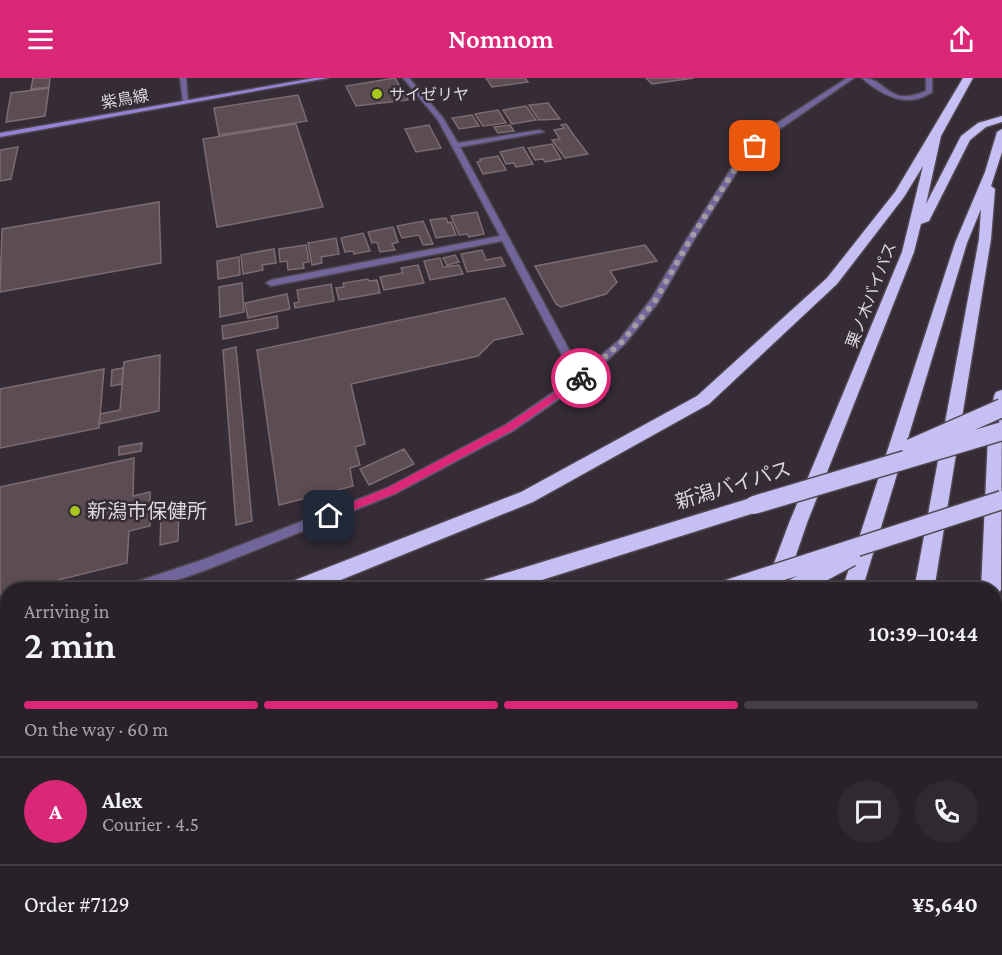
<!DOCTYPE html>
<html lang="en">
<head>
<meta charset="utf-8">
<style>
  body { margin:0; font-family:"Crimson Pro","Noto Sans JP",serif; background:#302930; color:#f1f3f6; height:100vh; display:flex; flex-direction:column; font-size:22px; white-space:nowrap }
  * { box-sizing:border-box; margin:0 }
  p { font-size:20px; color:#a5a3a8 }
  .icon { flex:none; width:33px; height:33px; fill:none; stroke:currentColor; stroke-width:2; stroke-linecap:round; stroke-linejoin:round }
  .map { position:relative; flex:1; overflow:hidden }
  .side { position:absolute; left:0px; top:504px; width:1002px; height:374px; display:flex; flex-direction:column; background:#282128; border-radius:24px 24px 0 0; box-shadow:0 3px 9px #0003,0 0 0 2px #443e45 }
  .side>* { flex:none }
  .pin { position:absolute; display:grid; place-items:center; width:51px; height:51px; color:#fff; margin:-26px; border-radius:12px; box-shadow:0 3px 9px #0006 }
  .courier { position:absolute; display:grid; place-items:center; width:60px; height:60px; margin:-30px; border:4px solid #db2777; border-radius:50%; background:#fff; color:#222; box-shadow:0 2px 8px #0007 }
  .overview em { font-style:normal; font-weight:600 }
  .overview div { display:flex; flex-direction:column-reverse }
  .overview { display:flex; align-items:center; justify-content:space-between; height:102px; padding:0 24px }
  h1 { font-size:39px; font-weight:600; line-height:45px }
  .bar { display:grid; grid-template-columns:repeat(4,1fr); gap:9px 6px; align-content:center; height:72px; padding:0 24px }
  .bar i { height:8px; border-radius:4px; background:#443e45 }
  .bar .on { background:#db2777 }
  .bar p { grid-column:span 4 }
  .line { display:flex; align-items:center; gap:15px; padding:0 24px; border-top:2px solid #443e45 }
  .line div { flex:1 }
  .round { display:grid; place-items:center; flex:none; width:63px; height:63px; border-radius:32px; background:#302930 }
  header { display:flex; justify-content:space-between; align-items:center; height:78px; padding:0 24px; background:#db2777; color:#fff; font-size:27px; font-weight:600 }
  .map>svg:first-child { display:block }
  .building { fill:#5c4d52; stroke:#7c6c72; stroke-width:1.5 }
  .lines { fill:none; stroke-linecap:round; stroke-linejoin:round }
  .street-casing { stroke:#504751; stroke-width:3 }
  .secondary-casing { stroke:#504751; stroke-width:3 }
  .highway-casing { stroke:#504751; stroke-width:3 }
  .street { fill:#70669b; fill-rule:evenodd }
  .secondary { fill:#9484d8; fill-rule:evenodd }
  .highway { fill:#c6bff3; fill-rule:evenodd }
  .highway-bridge-casing { stroke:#504751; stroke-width:21; stroke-linecap:butt }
  .highway-bridge { stroke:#c6bff3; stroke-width:18 }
  .route { fill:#db2777 }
  .done { stroke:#a29ba3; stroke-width:6; stroke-dasharray:0 10.8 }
  .poi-dot { fill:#a8c71c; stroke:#352c36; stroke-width:2 }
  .labels { text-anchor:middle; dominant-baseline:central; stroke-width:5; stroke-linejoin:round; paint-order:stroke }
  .far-poi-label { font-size:16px; fill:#ddd7de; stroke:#352c36; text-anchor:start }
  .far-street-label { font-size:16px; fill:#ddd7de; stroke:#352c36 }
  .street-label { font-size:20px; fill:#ddd7de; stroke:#352c36 }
  .poi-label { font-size:20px; fill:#ddd7de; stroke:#352c36; text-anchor:start }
</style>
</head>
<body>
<header><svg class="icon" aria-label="menu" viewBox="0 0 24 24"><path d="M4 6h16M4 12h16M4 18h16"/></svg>Nomnom<svg class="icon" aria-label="share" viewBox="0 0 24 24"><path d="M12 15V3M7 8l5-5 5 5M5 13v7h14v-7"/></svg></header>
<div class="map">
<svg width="1002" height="877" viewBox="0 0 1002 877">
  <rect width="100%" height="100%" fill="#352c36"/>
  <path class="building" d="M33,0H50L49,9L31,11Z
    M395,0L408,22L356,28L346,8Z
    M486,0H525L528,4L492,9Z
    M646,0H694L652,6Z
    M49,10L45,38L6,44L11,15Z
    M298,17L307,43L219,57L214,30Z
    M548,25L560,41L539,42L529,27Z
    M526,28L536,42L512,46L503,32Z
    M498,32L506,45L483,48L475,36Z
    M472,37L479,48L459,51L452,40Z
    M296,46L323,129L217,149L203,61Z
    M566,46L575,59L588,76L565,80L552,62L560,61L554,52L564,50L561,47Z
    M429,47L441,70L416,74L405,51Z
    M510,47L514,53L498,55L494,49Z
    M552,66L561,81L545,84L543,81L535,82L528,70Z
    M18,69L11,101L0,103V72Z
    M523,69L533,86L516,89L514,85L506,86L500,74Z
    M498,78L506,92L483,96L477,84L481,83L480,81Z
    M159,124L161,185L0,214L2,151Z
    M477,134L484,156L469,159L467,156L459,157L451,138Z
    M446,140L448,145L451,144L456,157L436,160L430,142Z
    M423,143L433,166L423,167L419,157L402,160L397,148Z
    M393,149L398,164L392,166L395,172L380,174L377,164L372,165L368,154Z
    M363,155L370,173L354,176L353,173L345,174L341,160Z
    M336,160L339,176L321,179L322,185L312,187L308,165Z
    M306,167L309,184L303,185L304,190L288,192L287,183L280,184L279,171Z
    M645,167L657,183L610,193L617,204L606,216L561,229L556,226L535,188Z
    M274,171L276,185L262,187L263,192L243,196L241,177Z
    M482,172L486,182L501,179L505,188L467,194L461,176Z
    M455,177L459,184L447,187L443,180Z
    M239,179L240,197L218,201L217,183Z
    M440,180L443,189L459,187L463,196L430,202L424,183Z
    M418,187L424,205L384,212L380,199L403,195L401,190Z
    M368,201L369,203L377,202L380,215L339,222L336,210L344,209L343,205Z
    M242,205L244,234L220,239L219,209Z
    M331,206L334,223L295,230L294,225L299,224L297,212Z
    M287,216L290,231L248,240L245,225Z
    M505,220L523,256L494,262L478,278L351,306L365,366L355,369L360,387L350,390L353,408L279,427L257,272Z
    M277,238L278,250L223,261L222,248Z
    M236,269L252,443L236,447L223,272Z
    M160,277L159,333L99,346L100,336L120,332L124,284Z
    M123,290L122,306L111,308L112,292Z
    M104,291L99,350L0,370V311Z
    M142,365L141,373L119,377V369Z
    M404,371L414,386L369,407L360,391Z
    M134,380L133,418L150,414V448L129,453L127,485L18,512H8V514L0,516V409Z
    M179,430L178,463L160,467L161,434Z"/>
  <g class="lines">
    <defs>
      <path id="street" d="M180,0H186L188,25L183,24Z
        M403,0H409L443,40L458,65L540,52L544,54L460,69L581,294L619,262L651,221L686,162L739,78L765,53L847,0H854L771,57L745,81L694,162L658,225L625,266L584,304L513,353L395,416L206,492L148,512H123L124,508L205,481L387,410L505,347L574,300L502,163L271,208L266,205L271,202L500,158L438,42Z
        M862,0C888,0 886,30 926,13V0H932V14C908,31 882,18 862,0Z
        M8,545V558L0,560V548Z"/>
      <path id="secondary" d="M314,0H328L0,59V55Z"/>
      <path id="highway" d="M963,0H973L941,58L926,126L961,58L978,45L1002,38V44L986,49L970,62L929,143L921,146L914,174L807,445L784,512H764L789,445L902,174L923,88L904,119L837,206L709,326L533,424L316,512H283L285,506L521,414L697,318L827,200L895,114Z
        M1002,51V74L991,108L995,111L991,161L934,512H914L979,161L981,131L967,165L862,512H842L955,165L985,94L997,54Z
        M1002,312L1001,512L994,520V512H981L988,358L994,318L996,314Z
        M754,419L760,422L763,427L760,432L754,435L510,512H471L473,506L480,503Z
        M8,597V618L0,620V598Z
        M994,629L1002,633V701L994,698Z
        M8,646V668L0,671V649Z
        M8,733V757L0,759V735Z
        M8,867V870H39L36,877H3Z
        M633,870H659L656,877H630Z
        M728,870H754L751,877H725Z
        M916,870H942V877H916Z"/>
    </defs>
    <use href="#street" class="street-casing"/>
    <use href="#secondary" class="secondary-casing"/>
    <use href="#highway" class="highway-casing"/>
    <use href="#street" class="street"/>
    <use href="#secondary" class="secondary"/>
    <use href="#highway" class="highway"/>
    <defs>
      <path id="highway-bridge" d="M911,370L1002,330
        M754,427L1002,353
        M724,512L1002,422
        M790,512L851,479"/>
    </defs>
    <use href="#highway-bridge" class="highway-bridge-casing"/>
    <use href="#highway-bridge" class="highway-bridge"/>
  </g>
  <path class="route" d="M581,297L585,300L584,302L513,352L394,416L333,440H326V435L387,410L506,347Z"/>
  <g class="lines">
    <path class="done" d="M581,300L622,264L655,223L690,162L742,80L755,68"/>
  </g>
  <g class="poi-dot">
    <circle cx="377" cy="16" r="6"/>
    <circle cx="75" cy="433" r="6"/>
  </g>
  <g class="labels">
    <g class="far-poi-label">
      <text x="389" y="16">サイゼリヤ</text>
    </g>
    <g class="far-street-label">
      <text transform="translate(125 21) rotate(-10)">紫鳥線</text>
      <text transform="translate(871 217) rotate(-69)">栗ノ木バイパス</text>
    </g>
    <g class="street-label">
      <text transform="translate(733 407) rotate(-17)">新潟バイパス</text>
    </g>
    <g class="poi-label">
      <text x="87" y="433">新潟市保健所</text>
    </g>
  </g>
</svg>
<div class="pin" style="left:755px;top:68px;background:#ea580c"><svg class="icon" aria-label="bag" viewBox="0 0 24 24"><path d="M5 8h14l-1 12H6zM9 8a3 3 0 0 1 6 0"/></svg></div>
<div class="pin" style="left:329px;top:438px;background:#1f2937"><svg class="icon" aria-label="home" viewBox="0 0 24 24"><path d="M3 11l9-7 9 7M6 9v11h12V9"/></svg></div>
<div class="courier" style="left:581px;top:300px"><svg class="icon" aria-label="bike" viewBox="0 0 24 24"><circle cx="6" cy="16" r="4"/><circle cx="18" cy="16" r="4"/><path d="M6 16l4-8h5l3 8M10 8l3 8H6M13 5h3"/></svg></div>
<section class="side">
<div class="overview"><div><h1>2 min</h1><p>Arriving in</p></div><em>10:39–10:44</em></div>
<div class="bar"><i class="on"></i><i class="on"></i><i class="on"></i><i></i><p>On the way · 60 m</p></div>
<div class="line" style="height:108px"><b class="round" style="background:#db2777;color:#fff">A</b><div><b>Alex</b><p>Courier · 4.5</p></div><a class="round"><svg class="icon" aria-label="chat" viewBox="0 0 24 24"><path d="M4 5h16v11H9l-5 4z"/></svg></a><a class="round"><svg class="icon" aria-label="phone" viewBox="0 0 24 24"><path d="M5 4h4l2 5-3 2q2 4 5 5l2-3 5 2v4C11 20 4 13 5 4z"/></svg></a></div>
<div class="line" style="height:78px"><div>Order #7129</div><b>¥5,640</b></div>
</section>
</div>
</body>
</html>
